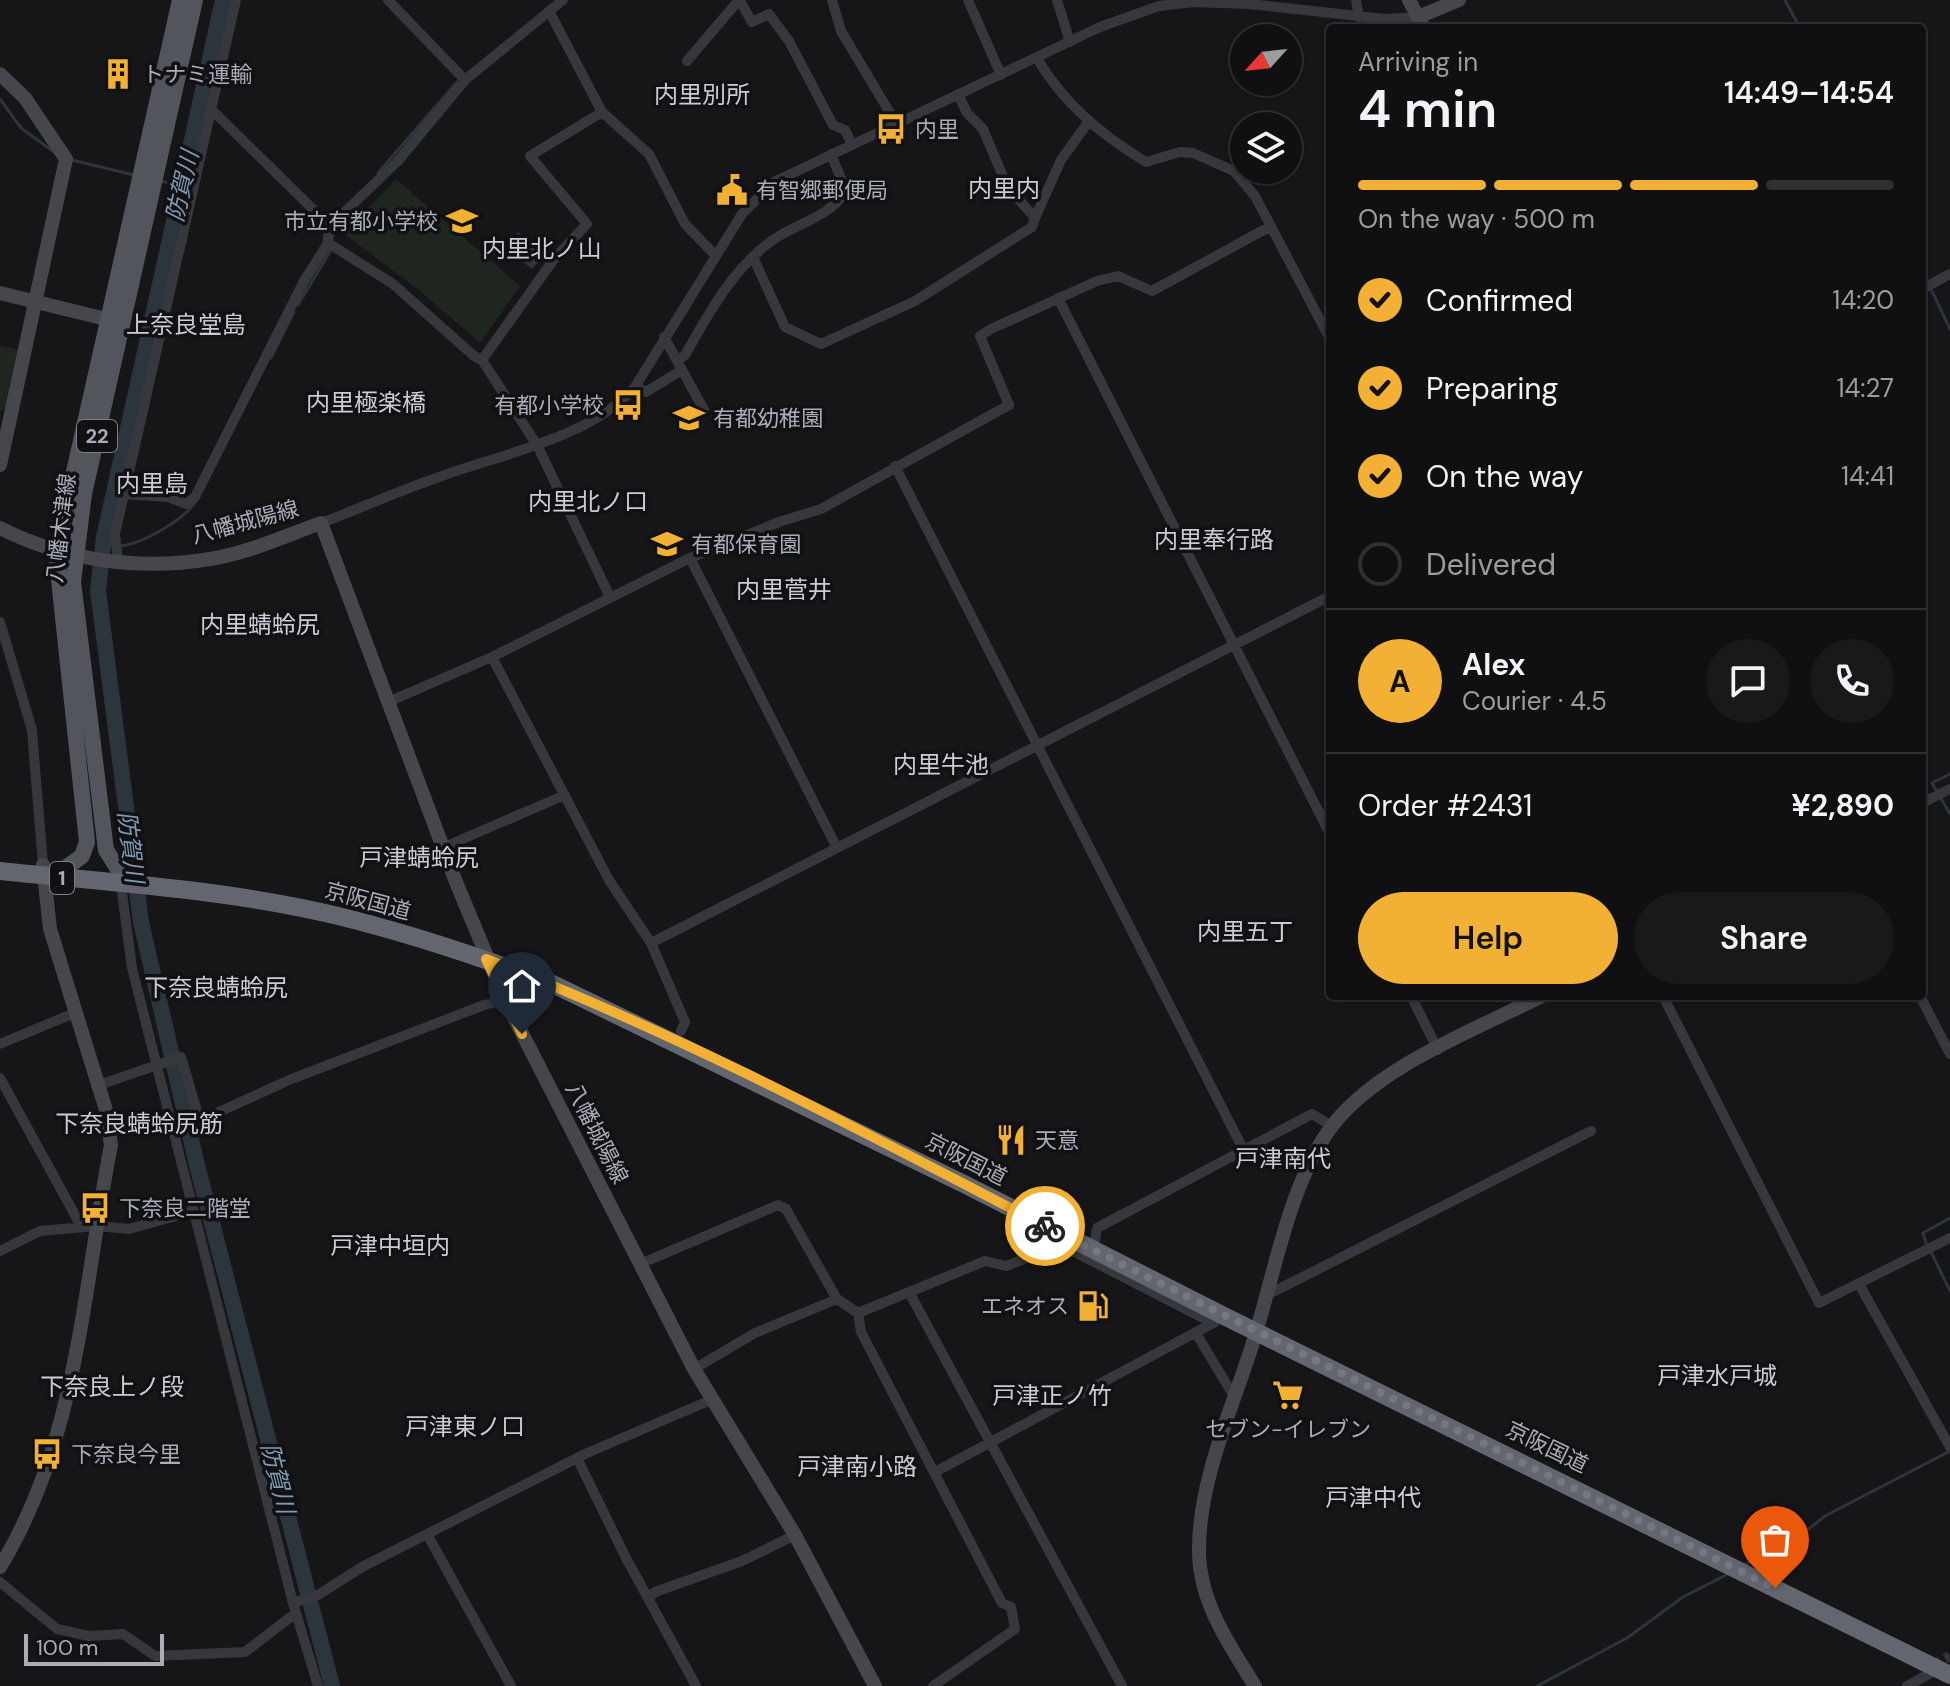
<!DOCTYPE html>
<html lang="en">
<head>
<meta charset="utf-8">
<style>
  body { margin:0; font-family:"DM Sans","Noto Sans JP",sans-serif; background:#19191b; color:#f1f3f6; height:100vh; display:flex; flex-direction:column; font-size:30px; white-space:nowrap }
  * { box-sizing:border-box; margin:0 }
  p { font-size:26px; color:#9c9d9f }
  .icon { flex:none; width:44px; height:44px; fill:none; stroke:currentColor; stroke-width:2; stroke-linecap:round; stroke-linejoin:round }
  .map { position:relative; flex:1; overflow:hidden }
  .sheet { position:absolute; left:1326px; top:24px; width:600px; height:976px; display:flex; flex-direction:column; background:#101012; border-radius:8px; box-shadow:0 2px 6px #0004,0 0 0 2px #303032 }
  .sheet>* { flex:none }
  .needle { width:52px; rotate:243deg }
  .buttons { position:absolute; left:1230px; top:24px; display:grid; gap:16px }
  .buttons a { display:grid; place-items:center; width:72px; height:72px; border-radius:50%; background:#101012; box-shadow:0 2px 6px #0004,0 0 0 2px #303032; font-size:40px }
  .scale { position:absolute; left:24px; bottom:20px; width:140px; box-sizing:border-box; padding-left:8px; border:4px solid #a8adb8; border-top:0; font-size:22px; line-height:28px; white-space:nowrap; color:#a8adb8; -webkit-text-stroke:6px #111113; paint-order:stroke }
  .pin { position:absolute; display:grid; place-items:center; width:68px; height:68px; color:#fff; margin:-82px -34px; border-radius:50% 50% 50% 0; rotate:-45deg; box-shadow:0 0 8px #0007 }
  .pin .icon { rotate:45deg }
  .courier { position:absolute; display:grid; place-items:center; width:80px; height:80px; margin:-40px; border:6px solid #f2b134; border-radius:50%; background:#fff; color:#222; box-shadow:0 2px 10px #0007 }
  .summary em { font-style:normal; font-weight:600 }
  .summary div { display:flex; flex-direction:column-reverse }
  .summary { display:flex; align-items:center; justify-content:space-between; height:136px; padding:0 32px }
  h1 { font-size:52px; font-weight:600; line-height:60px }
  .bar { display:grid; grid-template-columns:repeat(4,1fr); gap:12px 8px; align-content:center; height:96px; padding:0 32px }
  .bar i { height:10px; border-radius:6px; background:#303032 }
  .bar .active { background:#f2b134 }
  .bar p { grid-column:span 4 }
  .line { display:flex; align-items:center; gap:20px; padding:0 32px; border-top:2px solid #303032 }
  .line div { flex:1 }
  .round { display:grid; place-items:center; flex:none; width:84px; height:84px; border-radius:42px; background:#19191b }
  ol { padding:0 32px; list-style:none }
  li { display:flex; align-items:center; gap:24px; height:88px }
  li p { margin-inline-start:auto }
  li .icon { padding:8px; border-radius:50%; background:#f2b134; color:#111; stroke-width:4 }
  li:last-child { color:#9c9d9f }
  li i { width:44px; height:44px; border:4px solid #303032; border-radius:50% }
  .action { display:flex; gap:16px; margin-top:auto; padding:16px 32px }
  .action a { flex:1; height:92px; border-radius:48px; background:#f2b134; color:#111; font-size:32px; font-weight:600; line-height:92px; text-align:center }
  .action a+a { background:#19191b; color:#f1f3f6 }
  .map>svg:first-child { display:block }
  .green { fill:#1e261f }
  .water { fill:#2c353c }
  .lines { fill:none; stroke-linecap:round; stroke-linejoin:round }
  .stream { stroke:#2c353c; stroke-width:3 }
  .river { stroke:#2c353c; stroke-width:16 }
  .street-tunnel { stroke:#333438; stroke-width:10; stroke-dasharray:10 5; stroke-linecap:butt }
  .street { stroke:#37383d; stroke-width:10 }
  .secondary { stroke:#45474d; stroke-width:14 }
  .primary { stroke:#53555c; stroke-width:16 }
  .highway { stroke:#63666e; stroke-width:18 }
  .done { stroke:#757880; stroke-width:8; stroke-dasharray:0 14.4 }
  .route { stroke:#f2b134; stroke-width:10 }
  .labels { text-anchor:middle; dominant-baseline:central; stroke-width:7; stroke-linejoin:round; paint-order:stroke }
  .shield { fill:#111113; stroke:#7b7e86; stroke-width:2 }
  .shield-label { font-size:20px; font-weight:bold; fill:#a8adb8 }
  .poi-label { font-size:22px; fill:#a8adb8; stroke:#111113; text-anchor:start }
  .street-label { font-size:22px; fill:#a8adb8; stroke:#111113 }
  .neighbourhood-label { font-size:24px; fill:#c9ccd4; stroke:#111113 }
  .water-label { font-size:24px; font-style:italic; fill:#7f9bb3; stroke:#111113 }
</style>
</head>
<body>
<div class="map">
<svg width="1950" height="1686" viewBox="0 0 1950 1686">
  <rect width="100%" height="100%" fill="#161618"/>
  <path class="green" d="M396,179L520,286L480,343L420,291L344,234Z
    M0,346L21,350L6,408L0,411Z"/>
  <path class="water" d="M518,232L545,254L532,269L506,248Z"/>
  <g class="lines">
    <path class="stream" d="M1785,0L1800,28
      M0,99L21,128L54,152
      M72,160L134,175
      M378,173L457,82
      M161,181L182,186
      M324,241L325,227
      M1922,271L1927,282
      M1931,289L1950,329
      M298,305L331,250
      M271,358L294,312
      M103,544L112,545
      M119,546C143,544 184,520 197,500
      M1950,774L1932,783L1950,814
      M1927,1246L1923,1233L1950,1218
      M1931,1252L1950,1291
      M1744,1565L1809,1529L1825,1516L1950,1451
      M1537,1686L1627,1638L1683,1597L1730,1573"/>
    <path class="river" d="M223,0L104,537L98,591L141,922L197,1165L332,1686"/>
    <path class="street-tunnel" d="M1932,1666L1950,1656"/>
    <path class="street" d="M388,0L465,80
      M832,0L841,31L896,123
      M968,0L1001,75
      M1057,0L1070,42
      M1356,0L1359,17
      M740,1L752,22L769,14L789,41L833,125L845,130L852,144
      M549,11L602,112L649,154L685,224L715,255
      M1036,57C1064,104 1100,134 1146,162L1180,152L1193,153L1234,171L1255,196L1330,339
      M687,61L739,0
      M958,94L967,113L983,129L1007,186L1035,218L1061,160L1089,121
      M210,108L330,226
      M328,243L393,284L474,356L482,360L537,445L610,597
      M753,257L785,327L821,344L915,301L1032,227L1035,218
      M1922,289L1950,274
      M1058,298L1330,834
      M664,337L704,410
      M482,360L554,259L587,224L530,156L602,112
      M677,361L685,355C708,315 731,271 770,242C794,224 829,218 846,191L831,154
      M635,387L646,392L682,370
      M895,466L1243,1149
      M124,494L168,497L186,504L195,497L304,281L328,243L330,226L398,161L465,80L563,0
      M321,523C361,508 401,490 442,476C502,454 592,437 635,387L742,214L774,182L1100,27L1159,6L1194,2L1249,4L1385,19L1418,17
      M690,558L837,848
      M118,560L115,534L236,0
      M0,622L32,730L43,865
      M492,657L609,880L651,943L685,1022L681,1031
      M388,702L492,657L690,558L779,522L821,509L1009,405L980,336L991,329L1097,281L1118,276L1152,291L1271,226
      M1922,803L1950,789
      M444,847L565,795
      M121,885L132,968L293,1603L318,1686
      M651,943L1330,596
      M1411,996L1438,1050
      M1663,996L1819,1303L1950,1238
      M1920,996L1950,1054
      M0,1044L77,1012
      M0,1078L81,1226
      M96,1086L181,1057L199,1118L208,1117L289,1080L484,1005L505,1000
      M1095,1240L1097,1228L1312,1114L1332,1126
      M0,1251L40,1231L97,1226L129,1229L194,1211
      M640,1264L778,1205L786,1209L837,1299L858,1313L861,1332L1002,1603L1011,1607L1015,1629L933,1686
      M1859,1284L1950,1447
      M909,1292L1122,1686
      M1265,1296L1591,1131
      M858,1313L985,1261L1006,1266L1061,1245L1213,1323
      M1197,1335L1235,1398
      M694,1369L755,1333L837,1299
      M577,1458L626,1558L696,1686
      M935,1472L1215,1322
      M427,1534L511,1686
      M0,1582L57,1629L89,1636L123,1634L155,1656L245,1652L296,1613
      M650,1597L655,1592L742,1561L795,1535
      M293,1603L318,1595L362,1567L585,1454L713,1399
      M1907,1686L1938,1669"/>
    <path class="secondary" d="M1409,0L1424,28
      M1418,17L1459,0
      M0,74L25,98L66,159L0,465
      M0,293L106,319L113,327
      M0,528C62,560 140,571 210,559C248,553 285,536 321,523L456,882L505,1000L694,1369L795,1535L875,1686
      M0,1567C78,1440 83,1288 111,1145L106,1110L50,929L43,865
      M1255,1686C1230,1646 1200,1603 1199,1553C1198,1479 1234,1406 1255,1336C1275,1271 1290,1182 1332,1126C1378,1066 1475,1030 1542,996"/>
    <path class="primary" d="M67,867L82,856L87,842L56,552L180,0
      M121,874L106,850L73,582L84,494L195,0"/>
    <path class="highway" d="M0,871C111,883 225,889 334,915C409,933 483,958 555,985L964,1184L1224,1316L1950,1675"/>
  </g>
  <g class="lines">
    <path class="done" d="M1045,1226L1775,1588"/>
    <path class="route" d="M522,1034L486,959C678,1033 862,1131 1045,1226"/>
  </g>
  <defs>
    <symbol id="building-bare" viewBox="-9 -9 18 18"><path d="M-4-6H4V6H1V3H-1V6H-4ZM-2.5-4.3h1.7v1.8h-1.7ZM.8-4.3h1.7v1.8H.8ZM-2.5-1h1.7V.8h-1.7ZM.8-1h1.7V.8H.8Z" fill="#f2b134" stroke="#111113" stroke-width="2.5" paint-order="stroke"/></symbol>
    <symbol id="bus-bare" viewBox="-9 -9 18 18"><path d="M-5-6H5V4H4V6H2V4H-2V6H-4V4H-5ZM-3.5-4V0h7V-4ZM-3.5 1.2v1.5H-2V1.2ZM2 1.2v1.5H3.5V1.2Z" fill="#f2b134" stroke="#111113" stroke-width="2.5" paint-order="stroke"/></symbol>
    <symbol id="civic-bare" viewBox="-9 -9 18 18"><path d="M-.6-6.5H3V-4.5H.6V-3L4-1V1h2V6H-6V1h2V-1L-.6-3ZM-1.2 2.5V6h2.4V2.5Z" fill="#f2b134" stroke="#111113" stroke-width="2.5" paint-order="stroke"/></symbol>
    <symbol id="school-bare" viewBox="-9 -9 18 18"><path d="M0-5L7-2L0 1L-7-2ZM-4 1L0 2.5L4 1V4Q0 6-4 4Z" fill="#f2b134" stroke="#111113" stroke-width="2.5" paint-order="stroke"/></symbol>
    <symbol id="restaurant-bare" viewBox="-9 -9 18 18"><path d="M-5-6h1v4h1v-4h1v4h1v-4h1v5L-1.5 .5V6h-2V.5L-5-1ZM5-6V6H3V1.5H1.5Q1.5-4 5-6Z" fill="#f2b134" stroke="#111113" stroke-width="2.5" paint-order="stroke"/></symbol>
    <symbol id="fuel-bare" viewBox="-9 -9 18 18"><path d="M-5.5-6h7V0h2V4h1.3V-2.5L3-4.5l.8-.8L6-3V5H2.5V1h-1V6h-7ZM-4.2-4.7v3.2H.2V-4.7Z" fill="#f2b134" stroke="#111113" stroke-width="2.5" paint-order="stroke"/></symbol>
    <symbol id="supermarket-bare" viewBox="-9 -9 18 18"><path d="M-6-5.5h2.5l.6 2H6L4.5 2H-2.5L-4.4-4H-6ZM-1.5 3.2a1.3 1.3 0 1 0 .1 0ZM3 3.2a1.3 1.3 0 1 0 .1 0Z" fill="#f2b134" stroke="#111113" stroke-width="2.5" paint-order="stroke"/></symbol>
  </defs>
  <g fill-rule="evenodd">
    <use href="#building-bare" x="96" y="52" width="44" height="44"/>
    <use href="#bus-bare" x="869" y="107" width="44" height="44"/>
    <use href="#civic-bare" x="710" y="168" width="44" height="44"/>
    <use href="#school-bare" x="440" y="199" width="44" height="44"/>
    <use href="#bus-bare" x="606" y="383" width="44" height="44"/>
    <use href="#school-bare" x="667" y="396" width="44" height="44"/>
    <use href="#school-bare" x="645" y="522" width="44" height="44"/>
    <use href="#restaurant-bare" x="989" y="1118" width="44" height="44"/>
    <use href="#bus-bare" x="73" y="1186" width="44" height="44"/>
    <use href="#fuel-bare" x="1071" y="1284" width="44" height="44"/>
    <use href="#supermarket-bare" x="1266" y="1373" width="44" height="44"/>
    <use href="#bus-bare" x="25" y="1432" width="44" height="44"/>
  </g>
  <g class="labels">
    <g class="shield">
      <rect x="77" y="420" width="40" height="32" rx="6"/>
      <rect x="50" y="862" width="24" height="32" rx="6"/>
    </g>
    <g class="shield-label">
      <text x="97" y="436">22</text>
      <text x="62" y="878">1</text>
    </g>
    <g class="poi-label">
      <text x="142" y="74">トナミ運輸</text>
      <text x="915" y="129">内里</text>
      <text x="756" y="190">有智郷郵便局</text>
      <text x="438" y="221" text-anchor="end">市立有都小学校</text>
      <text x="604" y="405" text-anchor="end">有都小学校</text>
      <text x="713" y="418">有都幼稚園</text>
      <text x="691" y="544">有都保育園</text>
      <text x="1035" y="1140">天意</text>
      <text x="119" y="1208">下奈良二階堂</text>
      <text x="1069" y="1306" text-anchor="end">エネオス</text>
      <text x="1288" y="1429" text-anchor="middle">セブン-イレブン</text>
      <text x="71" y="1454">下奈良今里</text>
    </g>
    <g class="street-label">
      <text transform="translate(245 522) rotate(-15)">八幡城陽線</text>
      <text transform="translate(61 528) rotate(-83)">八幡木津線</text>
      <text transform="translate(368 901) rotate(15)">京阪国道</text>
      <text transform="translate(597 1133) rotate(63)">八幡城陽線</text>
      <text transform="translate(966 1159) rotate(27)">京阪国道</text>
      <text transform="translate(1547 1447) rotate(26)">京阪国道</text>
    </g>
    <g class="neighbourhood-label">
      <text x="702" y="94">内里別所</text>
      <text x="1004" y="188">内里内</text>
      <text x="542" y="248">内里北ノ山</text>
      <text x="186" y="324">上奈良堂島</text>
      <text x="366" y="402">内里極楽橋</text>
      <text x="152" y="483">内里島</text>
      <text x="588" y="501">内里北ノ口</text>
      <text x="1214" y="539">内里奉行路</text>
      <text x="784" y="589">内里菅井</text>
      <text x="260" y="624">内里蜻蛉尻</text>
      <text x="941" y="764">内里牛池</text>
      <text x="419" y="857">戸津蜻蛉尻</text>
      <text x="1245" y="931">内里五丁</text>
      <text x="216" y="987">下奈良蜻蛉尻</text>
      <text x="139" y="1123">下奈良蜻蛉尻筋</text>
      <text x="1283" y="1158">戸津南代</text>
      <text x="390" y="1245">戸津中垣内</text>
      <text x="1717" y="1375">戸津水戸城</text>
      <text x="112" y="1386">下奈良上ノ段</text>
      <text x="1052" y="1395">戸津正ノ竹</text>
      <text x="465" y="1426">戸津東ノ口</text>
      <text x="857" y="1466">戸津南小路</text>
      <text x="1373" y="1497">戸津中代</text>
    </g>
    <g class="water-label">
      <text transform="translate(182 186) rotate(-77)">防賀川</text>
      <text transform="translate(131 847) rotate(83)">防賀川</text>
      <text transform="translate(278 1478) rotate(76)">防賀川</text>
    </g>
  </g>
</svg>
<div class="buttons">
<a><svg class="needle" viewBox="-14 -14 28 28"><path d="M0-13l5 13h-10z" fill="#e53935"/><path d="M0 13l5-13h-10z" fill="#9c9d9f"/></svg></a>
<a><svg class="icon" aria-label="layers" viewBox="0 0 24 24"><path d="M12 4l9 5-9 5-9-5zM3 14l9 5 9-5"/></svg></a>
</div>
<div class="scale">100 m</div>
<div class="pin" style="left:1775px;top:1588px;background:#ea580c"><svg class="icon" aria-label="bag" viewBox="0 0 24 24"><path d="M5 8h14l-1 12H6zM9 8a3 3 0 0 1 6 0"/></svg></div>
<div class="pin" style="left:522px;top:1034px;background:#1f2937"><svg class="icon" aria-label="home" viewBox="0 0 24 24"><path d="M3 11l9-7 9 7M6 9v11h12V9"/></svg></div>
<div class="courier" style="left:1045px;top:1226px"><svg class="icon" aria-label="bike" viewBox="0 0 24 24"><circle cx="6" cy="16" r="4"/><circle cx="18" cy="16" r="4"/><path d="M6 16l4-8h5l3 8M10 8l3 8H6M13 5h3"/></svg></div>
<section class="sheet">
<div class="summary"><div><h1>4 min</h1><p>Arriving in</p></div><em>14:49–14:54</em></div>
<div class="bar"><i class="active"></i><i class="active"></i><i class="active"></i><i></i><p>On the way · 500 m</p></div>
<ol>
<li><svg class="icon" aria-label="check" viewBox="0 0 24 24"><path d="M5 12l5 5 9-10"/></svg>Confirmed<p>14:20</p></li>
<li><svg class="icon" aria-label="check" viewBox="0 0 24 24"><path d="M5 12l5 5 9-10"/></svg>Preparing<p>14:27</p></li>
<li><svg class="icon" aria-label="check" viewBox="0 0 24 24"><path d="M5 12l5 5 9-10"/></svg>On the way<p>14:41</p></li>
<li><i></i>Delivered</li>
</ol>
<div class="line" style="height:144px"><b class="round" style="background:#f2b134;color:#111">A</b><div><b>Alex</b><p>Courier · 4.5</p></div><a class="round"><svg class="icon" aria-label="chat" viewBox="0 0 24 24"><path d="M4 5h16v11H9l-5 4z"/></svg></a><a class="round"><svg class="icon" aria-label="phone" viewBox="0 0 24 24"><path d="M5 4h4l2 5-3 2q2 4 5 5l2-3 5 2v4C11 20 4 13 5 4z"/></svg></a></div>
<div class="line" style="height:104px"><div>Order #2431</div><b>¥2,890</b></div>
<div class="action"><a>Help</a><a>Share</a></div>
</section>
</div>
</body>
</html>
